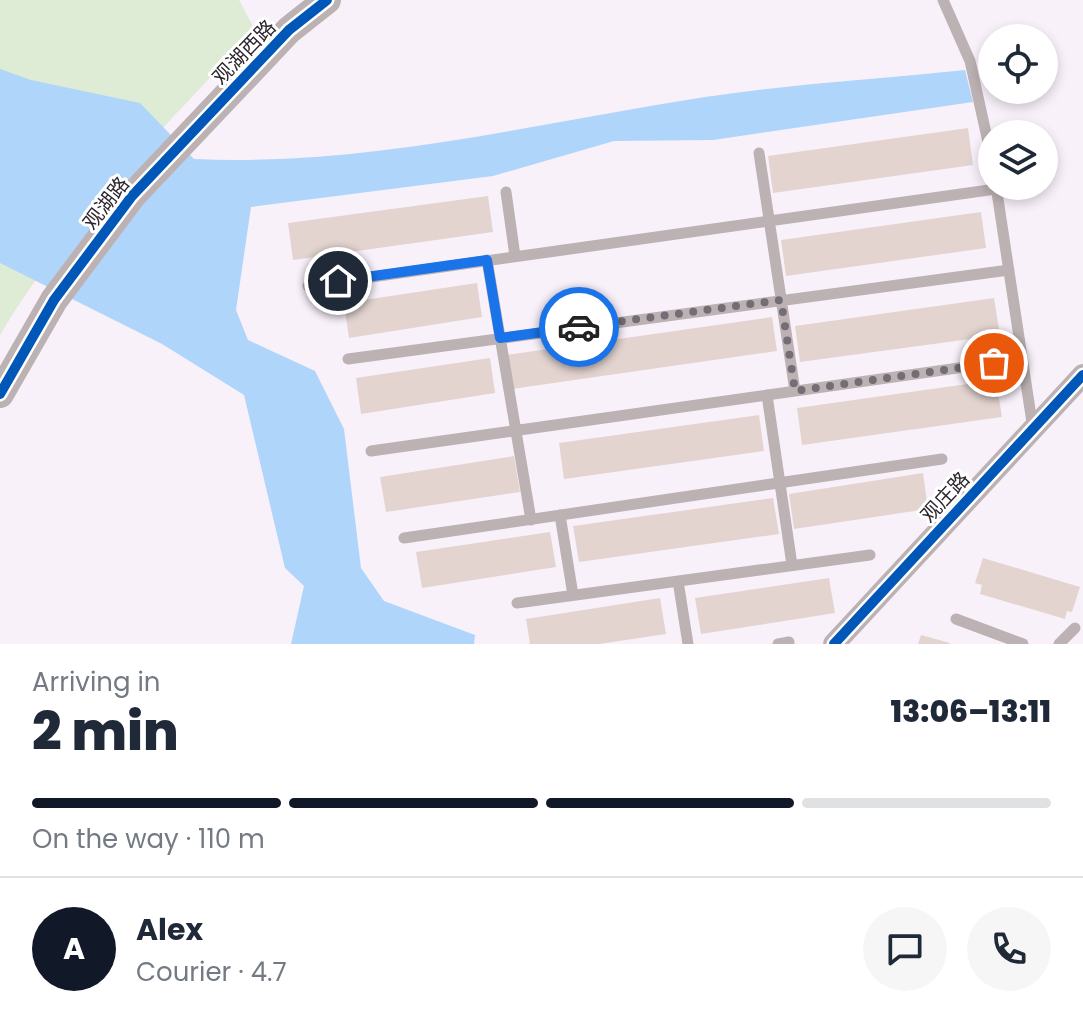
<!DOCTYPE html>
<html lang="en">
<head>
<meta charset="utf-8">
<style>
  body { margin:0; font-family:Poppins,"Noto Sans SC",sans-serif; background:#f6f6f7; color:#1f2937; height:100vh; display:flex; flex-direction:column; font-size:30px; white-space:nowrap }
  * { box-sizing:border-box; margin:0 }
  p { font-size:26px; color:#747a83 }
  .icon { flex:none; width:44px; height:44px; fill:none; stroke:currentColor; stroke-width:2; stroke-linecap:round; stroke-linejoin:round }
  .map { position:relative; height:644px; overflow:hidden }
  .panel { display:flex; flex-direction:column; background:#fff; flex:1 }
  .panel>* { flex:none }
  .controls { position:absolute; left:978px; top:24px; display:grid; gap:16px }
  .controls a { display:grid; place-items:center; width:80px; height:80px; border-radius:50%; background:#fff; box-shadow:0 4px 12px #0003; font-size:40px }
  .pin { position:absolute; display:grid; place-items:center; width:68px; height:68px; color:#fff; margin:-34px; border:4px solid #fff; border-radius:50%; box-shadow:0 2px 8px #0007 }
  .courier { position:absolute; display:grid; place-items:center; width:80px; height:80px; margin:-40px; border:6px solid #1a73e8; border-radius:50%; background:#fff; color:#222; box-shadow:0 2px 10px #0007 }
  .headline em { font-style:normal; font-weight:800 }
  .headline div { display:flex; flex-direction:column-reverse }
  .headline { display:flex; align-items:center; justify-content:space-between; height:136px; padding:0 32px }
  h1 { font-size:52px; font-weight:800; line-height:60px }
  .bar { display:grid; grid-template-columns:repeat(4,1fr); gap:12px 8px; align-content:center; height:96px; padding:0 32px }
  .bar i { height:10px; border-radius:6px; background:#e0e1e3 }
  .bar .active { background:#111827 }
  .bar p { grid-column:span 4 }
  .line { display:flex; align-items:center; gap:20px; padding:0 32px; border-top:2px solid #e0e1e3 }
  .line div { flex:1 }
  .round { display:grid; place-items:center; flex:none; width:84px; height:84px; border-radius:42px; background:#f6f6f7 }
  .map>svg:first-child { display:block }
  .green { fill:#deebd5 }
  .water { fill:#afd6fa }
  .building { fill:#e3d4d0 }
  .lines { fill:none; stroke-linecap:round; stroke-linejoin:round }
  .service { stroke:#bdb2b3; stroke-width:11 }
  .minor { stroke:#bdb2b3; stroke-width:22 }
  .tertiary { stroke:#bdb2b3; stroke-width:28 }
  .cycleway-casing { stroke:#fff; stroke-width:15 }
  .cycleway { stroke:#0057b8; stroke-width:10 }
  .done { stroke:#746d75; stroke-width:8; stroke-dasharray:0 14.4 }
  .route { stroke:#1a73e8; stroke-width:10 }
  .labels { text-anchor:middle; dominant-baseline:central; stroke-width:6; stroke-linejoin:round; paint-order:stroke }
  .street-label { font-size:20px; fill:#2d262e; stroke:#fff }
</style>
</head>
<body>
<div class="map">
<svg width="1083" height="644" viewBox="0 0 1083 644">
  <rect width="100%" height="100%" fill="#f9f1fa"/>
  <path class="green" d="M0,0H239L255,30C165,127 68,220 0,335Z"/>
  <path class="water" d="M0,69L31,80L140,103L194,159C367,167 536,123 705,97C791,84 879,79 965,70L973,102L713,140L614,141L493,176L251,207L236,310L248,340L315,371L344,429L361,568L384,601L475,635L474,644H291L304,586L285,568L244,395L162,344L0,263Z"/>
  <path class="building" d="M968,128L973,165L773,193L768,156Z
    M488,196L493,232L293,260L288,223Z
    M981,212L986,248L786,276L781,240Z
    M477,283L482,317L349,338L344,303Z
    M994,298L1000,335L800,362L795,326Z
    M772,317L777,351L512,389L507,355Z
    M490,358L495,393L361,414L356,378Z
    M996,380L1002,417L802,445L797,408Z
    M759,415L764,451L564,479L559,443Z
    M514,456L520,492L386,512L380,477Z
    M923,473L928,509L794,529L789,494Z
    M773,498L779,534L579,562L573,526Z
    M550,532L556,567L422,588L416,552Z
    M983,558L1080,587L1072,612L1067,611L1065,619L980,594L982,585L975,583Z
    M829,578L835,613L701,634L695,598Z
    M660,598L666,634L599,644H530L526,619Z
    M921,635L950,643V644H918Z"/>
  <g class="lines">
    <path class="service" d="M943,0L970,61L992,160
      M759,153L795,391
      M996,186L1033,429
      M506,192L515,256
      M487,260L531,520
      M308,286L996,189
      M348,359L1009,270
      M767,395L792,565
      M371,451L1022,359
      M560,515L573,595
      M404,538L942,459
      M678,581L688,644
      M517,603L870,555
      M956,619L1023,644
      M778,644L789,642
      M1059,644L1075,628"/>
    <path class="minor" d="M834,644L1083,375"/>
    <path class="tertiary" d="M0,394L54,300L132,196L289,30L327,0"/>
    <defs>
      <path id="cycleway" d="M0,394L54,300L132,196L289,30L327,0
        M834,644L1083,375"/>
    </defs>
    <use href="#cycleway" class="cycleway-casing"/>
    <use href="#cycleway" class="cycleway"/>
  </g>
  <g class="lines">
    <path class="done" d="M579,327L781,300L795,391L994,363"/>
    <path class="route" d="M338,281L487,260L500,338L579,327"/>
  </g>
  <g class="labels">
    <g class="street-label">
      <text transform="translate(244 52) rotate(-46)">观湖西路</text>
      <text transform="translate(106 203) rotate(-52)">观湖路</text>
      <text transform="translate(945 497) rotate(-47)">观庄路</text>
    </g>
  </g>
</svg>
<div class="controls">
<a><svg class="icon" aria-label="locate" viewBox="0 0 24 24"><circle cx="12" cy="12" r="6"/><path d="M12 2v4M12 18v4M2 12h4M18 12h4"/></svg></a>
<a><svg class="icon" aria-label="layers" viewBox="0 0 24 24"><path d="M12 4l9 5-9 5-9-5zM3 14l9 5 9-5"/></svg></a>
</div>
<div class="pin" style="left:994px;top:363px;background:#ea580c"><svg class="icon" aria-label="bag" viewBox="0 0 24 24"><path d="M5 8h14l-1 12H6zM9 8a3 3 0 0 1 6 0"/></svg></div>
<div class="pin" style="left:338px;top:281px;background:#1f2937"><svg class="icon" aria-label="home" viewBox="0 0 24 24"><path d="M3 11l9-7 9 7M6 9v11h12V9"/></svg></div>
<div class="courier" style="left:579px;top:327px"><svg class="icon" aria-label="car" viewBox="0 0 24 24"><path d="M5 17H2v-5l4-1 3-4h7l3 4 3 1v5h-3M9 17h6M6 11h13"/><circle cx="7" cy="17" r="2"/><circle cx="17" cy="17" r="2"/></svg></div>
</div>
<section class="panel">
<div class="headline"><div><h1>2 min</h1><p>Arriving in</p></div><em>13:06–13:11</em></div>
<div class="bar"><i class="active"></i><i class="active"></i><i class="active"></i><i></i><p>On the way · 110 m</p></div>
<div class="line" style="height:144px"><b class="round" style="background:#111827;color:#fff">A</b><div><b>Alex</b><p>Courier · 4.7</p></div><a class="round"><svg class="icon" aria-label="chat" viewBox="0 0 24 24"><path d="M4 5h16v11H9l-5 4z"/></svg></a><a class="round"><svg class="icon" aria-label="phone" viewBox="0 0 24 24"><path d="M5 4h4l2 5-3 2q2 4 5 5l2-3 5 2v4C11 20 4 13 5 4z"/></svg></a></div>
</section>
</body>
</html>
